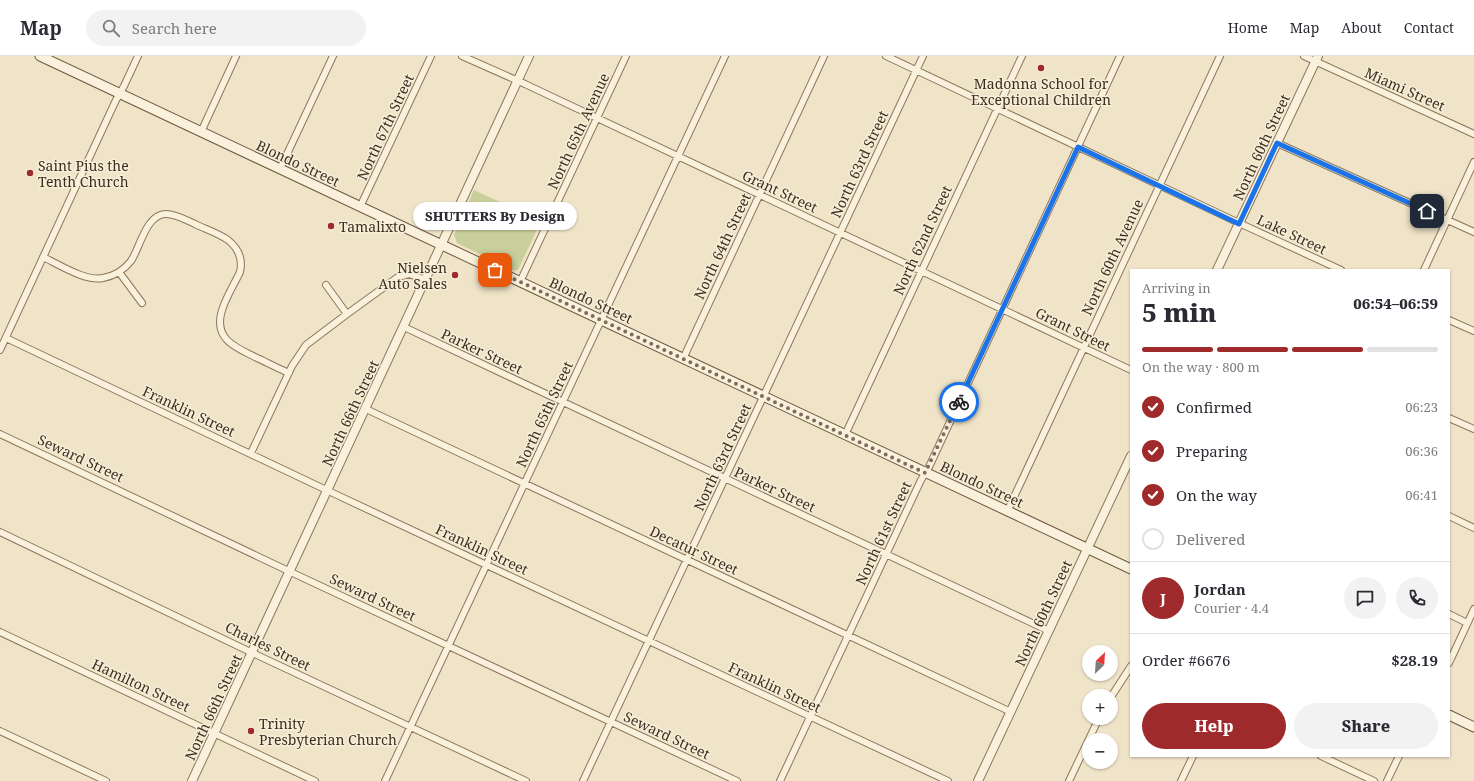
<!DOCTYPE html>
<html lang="en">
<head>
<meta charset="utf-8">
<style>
  body { margin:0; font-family:"Noto Serif",serif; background:#f2f2f3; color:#2b2b33; height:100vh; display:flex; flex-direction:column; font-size:15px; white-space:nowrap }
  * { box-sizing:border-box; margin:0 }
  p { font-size:13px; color:#7c7c81 }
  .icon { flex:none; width:22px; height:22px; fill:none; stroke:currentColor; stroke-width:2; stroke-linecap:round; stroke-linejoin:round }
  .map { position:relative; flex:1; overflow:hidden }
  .side { position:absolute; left:1130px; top:213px; width:320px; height:488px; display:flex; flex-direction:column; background:#fff; border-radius:0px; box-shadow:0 1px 3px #0004 }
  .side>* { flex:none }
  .needle { width:26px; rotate:25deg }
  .tools { position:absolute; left:1082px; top:589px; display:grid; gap:8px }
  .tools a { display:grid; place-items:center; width:36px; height:36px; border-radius:50%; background:#fff; box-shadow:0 1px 3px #0004; font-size:20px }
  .pin { position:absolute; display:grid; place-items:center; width:34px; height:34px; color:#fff; margin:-17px; border-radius:8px; box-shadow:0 2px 6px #0006 }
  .courier { position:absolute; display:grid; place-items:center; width:40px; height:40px; margin:-20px; border:3px solid #1a73e8; border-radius:50%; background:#fff; color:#222; box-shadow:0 1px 5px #0007 }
  .bubble { position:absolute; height:28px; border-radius:14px; background:#fff; box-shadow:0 1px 3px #0004; font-size:13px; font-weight:800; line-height:28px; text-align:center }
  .head em { font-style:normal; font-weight:800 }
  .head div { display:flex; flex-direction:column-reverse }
  .head { display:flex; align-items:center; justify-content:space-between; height:68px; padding:0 12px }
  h1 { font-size:26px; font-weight:800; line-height:30px }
  .bar { display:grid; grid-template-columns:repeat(4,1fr); gap:6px 4px; align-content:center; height:48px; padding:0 12px }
  .bar i { height:5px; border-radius:3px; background:#e1e1e2 }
  .bar .active { background:#9e2a2b }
  .bar p { grid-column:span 4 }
  .line { display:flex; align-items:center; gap:10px; padding:0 12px; border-top:1px solid #e1e1e2 }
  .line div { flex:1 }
  .round { display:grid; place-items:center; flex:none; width:42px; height:42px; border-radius:21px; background:#f2f2f3 }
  ol { padding:0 12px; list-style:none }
  li { display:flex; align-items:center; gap:12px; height:44px }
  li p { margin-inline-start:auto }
  li .icon { padding:4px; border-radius:50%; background:#9e2a2b; color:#fff; stroke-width:4 }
  li:last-child { color:#7c7c81 }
  li i { width:22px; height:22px; border:2px solid #e1e1e2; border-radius:50% }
  .action { display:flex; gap:8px; margin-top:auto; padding:8px 12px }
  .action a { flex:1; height:46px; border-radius:24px; background:#9e2a2b; color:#fff; font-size:16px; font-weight:800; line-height:46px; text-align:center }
  .action a+a { background:#f2f2f3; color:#2b2b33 }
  header { display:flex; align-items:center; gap:24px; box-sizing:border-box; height:56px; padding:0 20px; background:#fff; border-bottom:1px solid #e1e1e2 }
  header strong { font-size:19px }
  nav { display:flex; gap:22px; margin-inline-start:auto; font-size:14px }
  .search { width:280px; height:36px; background:#f2f2f3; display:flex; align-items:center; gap:10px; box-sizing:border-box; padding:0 14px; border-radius:22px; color:#7c7c81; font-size:15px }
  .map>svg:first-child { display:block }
  .green { fill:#c9cf9b }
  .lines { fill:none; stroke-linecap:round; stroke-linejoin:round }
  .minor-casing { stroke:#8d765c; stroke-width:8 }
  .tertiary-casing { stroke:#8d765c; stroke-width:10 }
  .secondary-casing { stroke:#6f573f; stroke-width:11 }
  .minor { stroke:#faf1dc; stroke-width:6 }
  .tertiary { stroke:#faf1dc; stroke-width:8 }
  .secondary { stroke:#faf1dc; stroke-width:9 }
  .done { stroke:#7c6e5b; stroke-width:4; stroke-dasharray:0 7.2 }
  .route { stroke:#1a73e8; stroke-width:5 }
  .poi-dot { fill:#9e2a2b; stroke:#f7eed8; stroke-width:1.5 }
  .labels { text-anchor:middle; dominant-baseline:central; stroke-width:3; stroke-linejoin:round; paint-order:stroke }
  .poi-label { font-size:14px; fill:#3d2e20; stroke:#f7eed8; text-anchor:start }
  .street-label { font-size:14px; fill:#3d2e20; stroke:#f7eed8 }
</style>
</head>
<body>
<header>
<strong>Map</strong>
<div class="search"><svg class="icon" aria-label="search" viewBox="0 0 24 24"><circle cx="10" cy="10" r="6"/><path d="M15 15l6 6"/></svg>Search here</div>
<nav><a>Home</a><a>Map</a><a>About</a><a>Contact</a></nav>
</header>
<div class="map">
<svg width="1474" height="725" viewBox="0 0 1474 725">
  <rect width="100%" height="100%" fill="#f0e4c8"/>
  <path class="green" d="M474,134L541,165L518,214H513L457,187L454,179Z"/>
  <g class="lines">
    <defs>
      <path id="minor" d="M462,0L525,28L1131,314
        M886,0L1239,167L1341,214
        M1304,0L1474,78
        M201,76L236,0
        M1277,87L1474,176
        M280,113L333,0
        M360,151L431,0
        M43,201C58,208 86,226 103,222C114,220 124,214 131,205C140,192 146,158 166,158C176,158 186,164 195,168C205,173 218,177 228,184C238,192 243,203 240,216C234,229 224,244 221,258C215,284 237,292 255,301C266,306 277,312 289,317
        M1424,214L1474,106
        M119,216L142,247
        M520,226L626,0
        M326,229L347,258
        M1449,264L1474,275
        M404,271L1049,575
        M6,282L337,439L948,725
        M0,294L116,44L124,30L138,0
        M683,303L824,0
        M366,353L1011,656
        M1449,362L1474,373
        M0,378L297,519L737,725
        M845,379L1022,0
        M251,397L292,310L306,289L347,258L398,221L409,218L426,224
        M1007,456L1220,0
        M1449,460L1474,472
        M0,476L259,600L526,725
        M1449,558L1467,567
        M0,576L315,725
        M1449,607L1474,553
        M1111,641L1131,610
        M0,675L106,725
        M1321,700L1374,725
        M385,725L725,0
        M583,725L923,0
        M780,725L921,424L929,411L1120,0
        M1069,725L1099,662
        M1181,725L1193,700
        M1387,725L1399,700"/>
      <path id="tertiary" d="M1217,214L1318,0
        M192,725L529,0
        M978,725L1131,400"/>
      <path id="secondary" d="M40,0L1131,513
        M1449,659L1474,671"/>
    </defs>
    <use href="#minor" class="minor-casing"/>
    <use href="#tertiary" class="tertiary-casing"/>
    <use href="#secondary" class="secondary-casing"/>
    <use href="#minor" class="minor"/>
    <use href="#tertiary" class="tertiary"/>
    <use href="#secondary" class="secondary"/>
  </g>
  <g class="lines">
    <path class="done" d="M495,214L925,417L959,346"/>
    <path class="route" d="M959,346L1078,91L1239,168L1277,87L1427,155"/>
  </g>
  <g class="poi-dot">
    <circle cx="1041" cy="12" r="4"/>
    <circle cx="30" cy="117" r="4"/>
    <circle cx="331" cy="170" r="4"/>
    <circle cx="455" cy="219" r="4"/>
    <circle cx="251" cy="675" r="4"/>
  </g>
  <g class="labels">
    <g class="poi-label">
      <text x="1041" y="27" text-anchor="middle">Madonna School for<tspan x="1041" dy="16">Exceptional Children</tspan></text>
      <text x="38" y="109">Saint Pius the<tspan x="38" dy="16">Tenth Church</tspan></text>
      <text x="339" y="170">Tamalixto</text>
      <text x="447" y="211" text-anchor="end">Nielsen<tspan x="447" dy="16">Auto Sales</tspan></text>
      <text x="259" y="667">Trinity<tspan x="259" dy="16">Presbyterian Church</tspan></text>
    </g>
    <g class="street-label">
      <text transform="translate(1405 33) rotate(24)">Miami Street</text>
      <text transform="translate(385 71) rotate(-65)">North 67th Street</text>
      <text transform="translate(578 75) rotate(-65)">North 65th Avenue</text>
      <text transform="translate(1261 91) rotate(-65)">North 60th Street</text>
      <text transform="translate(298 107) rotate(25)">Blondo Street</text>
      <text transform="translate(859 108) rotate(-65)">North 63rd Street</text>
      <text transform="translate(780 135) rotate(25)">Grant Street</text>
      <text transform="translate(1292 178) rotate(25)">Lake Street</text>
      <text transform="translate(922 184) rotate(-65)">North 62nd Street</text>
      <text transform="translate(722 190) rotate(-65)">North 64th Street</text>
      <text transform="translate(1112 201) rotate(-65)">North 60th Avenue</text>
      <text transform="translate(591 244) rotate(25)">Blondo Street</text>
      <text transform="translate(1073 273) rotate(26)">Grant Street</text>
      <text transform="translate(482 295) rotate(25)">Parker Street</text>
      <text transform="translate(189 355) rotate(25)">Franklin Street</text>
      <text transform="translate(350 357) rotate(-65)">North 66th Street</text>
      <text transform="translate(544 358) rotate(-65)">North 65th Street</text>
      <text transform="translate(722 401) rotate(-65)">North 63rd Street</text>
      <text transform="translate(81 402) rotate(25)">Seward Street</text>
      <text transform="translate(982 428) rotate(25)">Blondo Street</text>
      <text transform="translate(775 433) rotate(25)">Parker Street</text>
      <text transform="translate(883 477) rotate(-65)">North 61st Street</text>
      <text transform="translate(482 493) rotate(25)">Franklin Street</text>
      <text transform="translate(694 494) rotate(25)">Decatur Street</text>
      <text transform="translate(373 541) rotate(25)">Seward Street</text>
      <text transform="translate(1043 557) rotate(-65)">North 60th Street</text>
      <text transform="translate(268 590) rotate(26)">Charles Street</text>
      <text transform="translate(141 629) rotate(25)">Hamilton Street</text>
      <text transform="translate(775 631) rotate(25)">Franklin Street</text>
      <text transform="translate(213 651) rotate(-65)">North 66th Street</text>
      <text transform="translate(667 679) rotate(25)">Seward Street</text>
    </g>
  </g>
</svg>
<div class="tools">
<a><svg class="needle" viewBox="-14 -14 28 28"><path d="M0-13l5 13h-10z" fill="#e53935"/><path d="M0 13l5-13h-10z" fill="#7c7c81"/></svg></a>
<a>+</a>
<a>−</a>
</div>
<div class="pin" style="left:495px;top:214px;background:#ea580c"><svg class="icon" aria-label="bag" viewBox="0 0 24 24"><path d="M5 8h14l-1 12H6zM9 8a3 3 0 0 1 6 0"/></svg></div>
<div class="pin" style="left:1427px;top:155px;background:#1f2937"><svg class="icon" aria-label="home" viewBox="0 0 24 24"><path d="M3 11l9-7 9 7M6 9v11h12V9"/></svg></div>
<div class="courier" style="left:959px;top:346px"><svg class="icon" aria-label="bike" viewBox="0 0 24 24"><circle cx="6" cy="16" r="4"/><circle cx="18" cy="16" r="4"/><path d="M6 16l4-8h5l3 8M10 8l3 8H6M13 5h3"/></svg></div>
<div class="bubble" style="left:413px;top:146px;width:164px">SHUTTERS By Design</div>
<section class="side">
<div class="head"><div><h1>5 min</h1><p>Arriving in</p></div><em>06:54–06:59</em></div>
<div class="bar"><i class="active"></i><i class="active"></i><i class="active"></i><i></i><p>On the way · 800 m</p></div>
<ol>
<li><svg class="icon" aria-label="check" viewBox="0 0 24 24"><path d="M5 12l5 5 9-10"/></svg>Confirmed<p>06:23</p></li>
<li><svg class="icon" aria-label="check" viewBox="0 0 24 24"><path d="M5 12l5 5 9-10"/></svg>Preparing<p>06:36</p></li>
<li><svg class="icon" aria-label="check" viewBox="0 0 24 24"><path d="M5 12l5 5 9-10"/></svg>On the way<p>06:41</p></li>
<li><i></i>Delivered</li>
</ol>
<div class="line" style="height:72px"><b class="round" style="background:#9e2a2b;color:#fff">J</b><div><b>Jordan</b><p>Courier · 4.4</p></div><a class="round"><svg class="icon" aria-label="chat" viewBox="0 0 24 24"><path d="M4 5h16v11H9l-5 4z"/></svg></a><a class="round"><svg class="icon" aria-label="phone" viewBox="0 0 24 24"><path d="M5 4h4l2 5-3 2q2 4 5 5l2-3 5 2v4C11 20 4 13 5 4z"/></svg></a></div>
<div class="line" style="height:52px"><div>Order #6676</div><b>$28.19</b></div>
<div class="action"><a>Help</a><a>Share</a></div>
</section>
</div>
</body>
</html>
